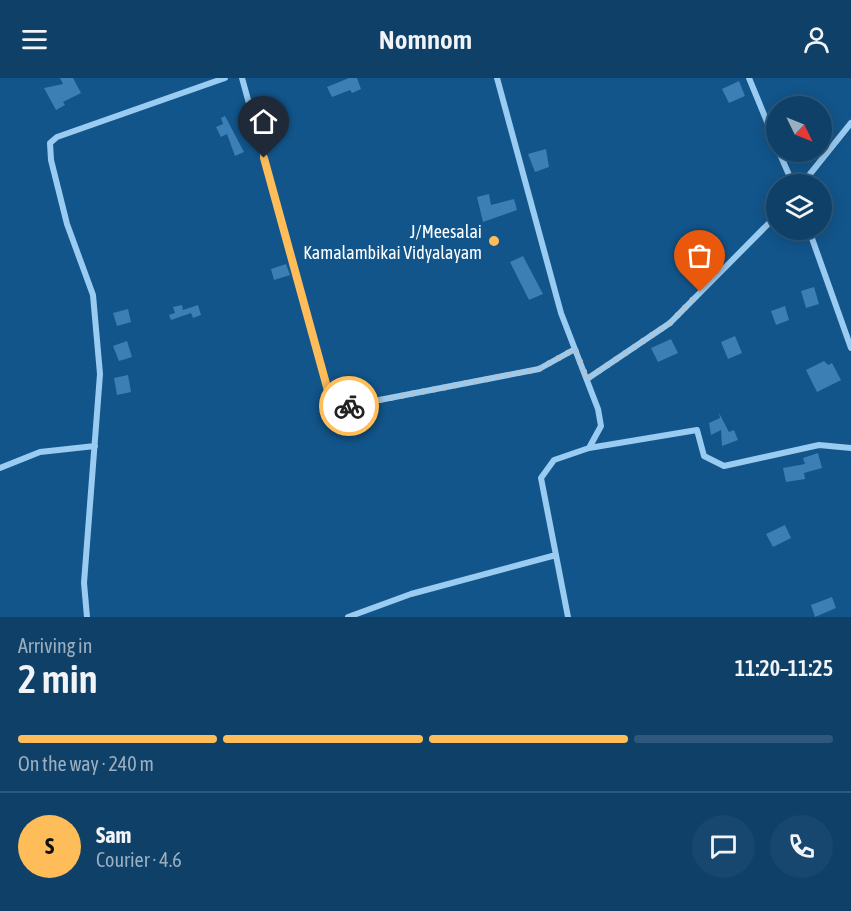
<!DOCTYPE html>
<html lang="en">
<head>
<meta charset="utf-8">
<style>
  body { margin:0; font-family:"Asap Condensed",sans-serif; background:#17476e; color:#f1f3f6; height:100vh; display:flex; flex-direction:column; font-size:22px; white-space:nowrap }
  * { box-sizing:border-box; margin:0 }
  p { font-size:20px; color:#9bafc0 }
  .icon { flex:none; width:33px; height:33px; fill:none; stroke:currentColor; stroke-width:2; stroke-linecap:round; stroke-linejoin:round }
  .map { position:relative; height:539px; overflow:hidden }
  .drawer { display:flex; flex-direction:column; background:#0e4068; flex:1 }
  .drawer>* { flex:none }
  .needle { width:39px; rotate:133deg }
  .buttons { position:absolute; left:766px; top:18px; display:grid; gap:12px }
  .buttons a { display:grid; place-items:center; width:66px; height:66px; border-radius:50%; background:#0e4068; box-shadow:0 3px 15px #0003,0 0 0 2px #2e597c; font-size:30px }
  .pin { position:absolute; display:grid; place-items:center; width:51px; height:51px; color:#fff; margin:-62px -26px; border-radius:50% 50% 50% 0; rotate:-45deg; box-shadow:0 0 6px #0007 }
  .pin .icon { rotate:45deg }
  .courier { position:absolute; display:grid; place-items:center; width:60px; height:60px; margin:-30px; border:4px solid #ffbd59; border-radius:50%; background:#fff; color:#222; box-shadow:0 2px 8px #0007 }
  .summary em { font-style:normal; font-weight:600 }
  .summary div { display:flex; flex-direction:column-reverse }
  .summary { display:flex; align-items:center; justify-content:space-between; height:102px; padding:0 18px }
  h1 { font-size:39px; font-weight:600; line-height:45px }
  .bar { display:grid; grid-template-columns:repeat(4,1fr); gap:9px 6px; align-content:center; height:72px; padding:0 18px }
  .bar i { height:8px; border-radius:4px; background:#2e597c }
  .bar .active { background:#ffbd59 }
  .bar p { grid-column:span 4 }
  .line { display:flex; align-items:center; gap:15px; padding:0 18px; border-top:2px solid #2e597c }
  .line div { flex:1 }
  .round { display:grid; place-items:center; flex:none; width:63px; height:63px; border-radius:32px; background:#17476e }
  header { display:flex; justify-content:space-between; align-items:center; height:78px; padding:0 18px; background:#0e4068; font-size:27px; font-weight:600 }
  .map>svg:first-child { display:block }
  .building { fill:#3b7fb5 }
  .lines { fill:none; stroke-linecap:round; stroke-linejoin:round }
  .minor { stroke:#9acbf1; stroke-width:6 }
  .done { stroke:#acc4d6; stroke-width:6; stroke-dasharray:0 10.8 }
  .route { stroke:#ffbd59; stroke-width:8 }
  .poi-dot { fill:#ffbd59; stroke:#12558b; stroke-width:2 }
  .labels { text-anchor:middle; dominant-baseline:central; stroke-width:4.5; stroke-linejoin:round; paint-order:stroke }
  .poi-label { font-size:18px; fill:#fff; stroke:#12558b; text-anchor:end }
</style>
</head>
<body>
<header><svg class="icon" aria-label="menu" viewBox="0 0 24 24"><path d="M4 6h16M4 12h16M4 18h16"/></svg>Nomnom<svg class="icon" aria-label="person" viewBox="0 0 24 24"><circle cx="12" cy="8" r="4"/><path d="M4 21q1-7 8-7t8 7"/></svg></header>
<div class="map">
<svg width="851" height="539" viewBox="0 0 851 539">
  <rect width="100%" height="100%" fill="#12558b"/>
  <path class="building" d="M60,0H73L81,15L63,24L65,27L56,32L44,10L63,6Z
    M349,0H357L361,11L352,15L350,12L332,19L327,9Z
    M739,3L745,18L729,25L722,11Z
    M225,38L244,74L235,78L227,56L221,59L216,49L223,46L221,40Z
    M546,71L549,89L535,94L528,76Z
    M489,116L491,127L514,121L517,132L483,144L477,119Z
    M523,178L543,216L529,222L510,184Z
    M286,186L290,197L274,202L271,191Z
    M814,209L819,226L806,230L801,213Z
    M182,227L183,232L198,227L201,237L193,240L191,235L171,242L169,237L175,235L173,229Z
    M785,228L789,242L776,247L771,233Z
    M128,231L131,244L117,248L113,235Z
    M735,258L742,275L728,281L721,264Z
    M671,261L678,275L658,284L651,270Z
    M127,263L132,279L119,283L113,268Z
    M824,283L828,287L832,285L841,302L817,314L806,292Z
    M128,297L131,314L117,317L114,300Z
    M719,335L729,354L734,352L738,362L722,368L721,352L711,357L709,345L720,340Z
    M818,375L822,390L804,395L805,401L786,404L783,390L805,386L803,380Z
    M785,447L791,460L773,469L766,456Z
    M832,519L836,530L815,539L811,527Z"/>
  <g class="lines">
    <path class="minor" d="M242,0L333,331L539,291L575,271
      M497,0L561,235L598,331L601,348L589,370L554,382L541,400L568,539
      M749,0L777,68
      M779,74L793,106
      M802,106L851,45
      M809,152L851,270
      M587,301L670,245L777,137
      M589,370L697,352L704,378L724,388L819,367L851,370
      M0,390L40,374L95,368
      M87,539L84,505L100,296L93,217L67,146L51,82L50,65L57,59L225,0
      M348,539L411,516L556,477"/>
  </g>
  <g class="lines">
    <path class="done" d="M349,328L539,291L575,271L587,301L670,245L700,214"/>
    <path class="route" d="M264,80L333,331L349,328"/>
  </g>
  <circle class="poi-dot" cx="494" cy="163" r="6"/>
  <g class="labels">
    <g class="poi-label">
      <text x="482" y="153">J/Meesalai<tspan x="482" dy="21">Kamalambikai Vidyalayam</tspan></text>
    </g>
  </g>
</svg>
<div class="buttons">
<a><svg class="needle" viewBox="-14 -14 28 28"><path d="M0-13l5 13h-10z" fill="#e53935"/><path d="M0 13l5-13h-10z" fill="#9bafc0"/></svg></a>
<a><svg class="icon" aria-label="layers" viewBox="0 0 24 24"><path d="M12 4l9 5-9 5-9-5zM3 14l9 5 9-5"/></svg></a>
</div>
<div class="pin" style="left:700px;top:214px;background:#ea580c"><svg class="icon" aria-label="bag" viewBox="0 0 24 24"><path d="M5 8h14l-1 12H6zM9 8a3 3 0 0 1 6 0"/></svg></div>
<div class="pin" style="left:264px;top:80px;background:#1f2937"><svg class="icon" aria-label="home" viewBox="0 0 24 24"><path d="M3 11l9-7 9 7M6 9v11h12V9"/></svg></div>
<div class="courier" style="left:349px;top:328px"><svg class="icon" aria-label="bike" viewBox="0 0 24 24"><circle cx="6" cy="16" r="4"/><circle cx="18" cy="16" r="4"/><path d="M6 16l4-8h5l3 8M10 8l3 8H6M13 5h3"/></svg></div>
</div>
<section class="drawer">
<div class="summary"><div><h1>2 min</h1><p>Arriving in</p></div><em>11:20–11:25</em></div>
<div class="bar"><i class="active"></i><i class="active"></i><i class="active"></i><i></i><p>On the way · 240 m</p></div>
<div class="line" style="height:108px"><b class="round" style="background:#ffbd59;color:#111">S</b><div><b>Sam</b><p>Courier · 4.6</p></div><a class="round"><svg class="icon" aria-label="chat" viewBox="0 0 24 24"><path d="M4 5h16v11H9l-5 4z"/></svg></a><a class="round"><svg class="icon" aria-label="phone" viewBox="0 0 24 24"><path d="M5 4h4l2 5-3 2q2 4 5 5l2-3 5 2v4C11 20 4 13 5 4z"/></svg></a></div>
</section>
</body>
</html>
